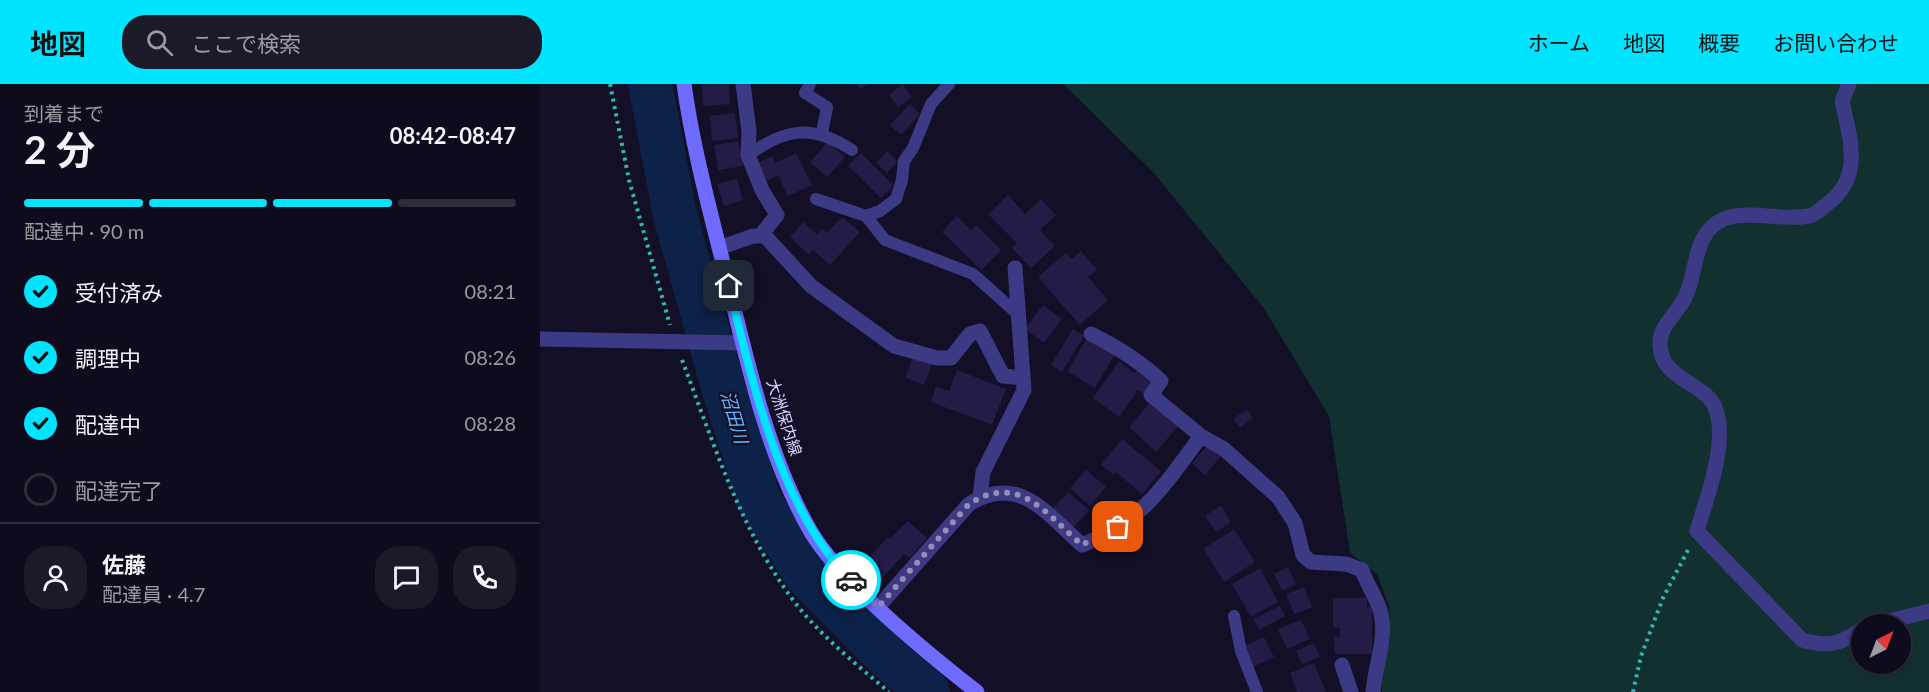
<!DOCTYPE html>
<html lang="ja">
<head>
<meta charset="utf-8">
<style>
  body { margin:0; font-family:Lato,"Noto Sans JP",sans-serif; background:#1c1929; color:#f1f3f6; height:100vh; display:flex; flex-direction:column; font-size:22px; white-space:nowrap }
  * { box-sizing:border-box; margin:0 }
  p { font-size:20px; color:#9b9ba3 }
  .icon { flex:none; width:33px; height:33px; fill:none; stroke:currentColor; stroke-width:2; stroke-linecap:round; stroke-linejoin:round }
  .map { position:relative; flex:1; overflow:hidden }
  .drawer { display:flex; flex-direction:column; background:#0e0b1c; width:540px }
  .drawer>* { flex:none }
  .needle { width:39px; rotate:42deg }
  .buttons { position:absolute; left:1311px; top:530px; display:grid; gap:12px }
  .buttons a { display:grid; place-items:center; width:60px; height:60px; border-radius:50%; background:#0e0b1c; box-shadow:0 3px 9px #0003,0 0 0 2px #2e2b3b; font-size:30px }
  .pin { position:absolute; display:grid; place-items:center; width:51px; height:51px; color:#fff; margin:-26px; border-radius:12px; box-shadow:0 3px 9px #0006 }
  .courier { position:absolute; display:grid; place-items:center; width:60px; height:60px; margin:-30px; border:4px solid #00e5ff; border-radius:50%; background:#fff; color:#222; box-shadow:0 2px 8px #0007 }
  .head em { font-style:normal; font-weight:700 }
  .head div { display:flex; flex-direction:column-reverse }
  .head { display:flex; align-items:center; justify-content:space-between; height:102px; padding:0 24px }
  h1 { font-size:39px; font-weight:700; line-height:45px }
  .bar { display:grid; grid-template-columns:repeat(4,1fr); gap:9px 6px; align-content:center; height:72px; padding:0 24px }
  .bar i { height:8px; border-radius:4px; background:#2e2b3b }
  .bar .on { background:#00e5ff }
  .bar p { grid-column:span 4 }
  .line { display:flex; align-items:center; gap:15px; padding:0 24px; border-top:2px solid #2e2b3b }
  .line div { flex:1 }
  .round { display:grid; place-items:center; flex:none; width:63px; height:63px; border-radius:24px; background:#1c1929 }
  ol { padding:0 24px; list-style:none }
  li { display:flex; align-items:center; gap:18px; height:66px }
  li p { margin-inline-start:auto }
  li .icon { padding:6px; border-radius:50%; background:#00e5ff; color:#111; stroke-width:4 }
  li:last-child { color:#9b9ba3 }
  li i { width:33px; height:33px; border:3px solid #2e2b3b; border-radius:50% }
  header { display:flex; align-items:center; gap:36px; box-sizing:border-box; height:84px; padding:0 30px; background:#00e5ff; color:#111 }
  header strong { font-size:28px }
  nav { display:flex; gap:33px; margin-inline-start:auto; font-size:21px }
  .search { width:420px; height:54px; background:#1c1929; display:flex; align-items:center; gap:15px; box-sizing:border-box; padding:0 21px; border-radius:24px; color:#9b9ba3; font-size:22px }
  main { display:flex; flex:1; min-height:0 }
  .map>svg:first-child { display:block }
  .green { fill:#12302f; fill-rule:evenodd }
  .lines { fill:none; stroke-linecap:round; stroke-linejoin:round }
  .river { stroke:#0c2248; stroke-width:44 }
  .building { fill:#241b47 }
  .path { stroke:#2fb8b0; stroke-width:4; stroke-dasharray:3 4.5; stroke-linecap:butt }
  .service { stroke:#3d3a85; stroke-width:12 }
  .minor { stroke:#3d3a85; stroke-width:15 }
  .secondary { stroke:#6f6bff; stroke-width:15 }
  .done { stroke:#948fb3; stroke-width:6; stroke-dasharray:0 10.8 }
  .route { stroke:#00e5ff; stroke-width:8 }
  .labels { text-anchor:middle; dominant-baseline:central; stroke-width:4.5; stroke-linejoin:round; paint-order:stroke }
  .street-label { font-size:16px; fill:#d9d4ff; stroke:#130f26 }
  .water-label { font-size:18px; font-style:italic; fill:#62b6ff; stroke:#130f26 }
</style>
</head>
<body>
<header>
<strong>地図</strong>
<div class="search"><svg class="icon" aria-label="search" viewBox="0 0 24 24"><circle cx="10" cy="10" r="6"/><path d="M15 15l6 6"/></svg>ここで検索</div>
<nav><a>ホーム</a><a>地図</a><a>概要</a><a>お問い合わせ</a></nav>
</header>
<main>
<section class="drawer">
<div class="head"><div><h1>2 分</h1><p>到着まで</p></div><em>08:42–08:47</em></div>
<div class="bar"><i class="on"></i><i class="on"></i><i class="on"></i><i></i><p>配達中 · 90 m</p></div>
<ol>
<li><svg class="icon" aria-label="check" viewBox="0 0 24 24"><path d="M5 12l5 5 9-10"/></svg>受付済み<p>08:21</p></li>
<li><svg class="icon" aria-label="check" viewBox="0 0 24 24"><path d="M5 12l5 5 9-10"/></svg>調理中<p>08:26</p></li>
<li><svg class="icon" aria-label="check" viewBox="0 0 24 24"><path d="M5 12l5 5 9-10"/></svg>配達中<p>08:28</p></li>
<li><i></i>配達完了</li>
</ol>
<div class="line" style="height:108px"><a class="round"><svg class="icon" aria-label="person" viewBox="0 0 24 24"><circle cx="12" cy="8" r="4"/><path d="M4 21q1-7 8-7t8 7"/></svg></a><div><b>佐藤</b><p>配達員 · 4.7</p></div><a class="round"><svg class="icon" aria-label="chat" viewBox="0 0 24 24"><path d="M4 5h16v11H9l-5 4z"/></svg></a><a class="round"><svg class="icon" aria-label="phone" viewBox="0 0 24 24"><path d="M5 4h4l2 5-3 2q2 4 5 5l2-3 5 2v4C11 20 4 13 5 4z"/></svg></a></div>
</section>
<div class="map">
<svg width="1389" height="608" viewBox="0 0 1389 608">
  <rect width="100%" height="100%" fill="#130f26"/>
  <path class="green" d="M523,0H1389V608H842L839,587L850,558L849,522L837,490L810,469L789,332L723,223L613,88ZM1322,540H1360V579H1322Z"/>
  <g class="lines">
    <path class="river" d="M110,0L135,131L183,303L219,416L266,491L348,574L388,608"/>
  </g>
  <path class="building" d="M162,0H189L190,20L163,22Z
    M316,0H329L319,5Z
    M363,0L372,13L358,23L349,11Z
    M370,20L380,30L361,51L350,41Z
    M195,29L198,54L172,57L170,32Z
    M198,57L203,82L178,86L174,61Z
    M288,58L305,73L287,93L270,78Z
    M347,67L358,77L347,89L336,79Z
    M256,69L272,101L248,112L238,91L227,97L218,79L232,72L235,79Z
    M321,69L353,101L341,114L308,82Z
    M197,95L203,116L184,122L177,100Z
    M468,111L485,130L501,115L516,131L500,146L515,162L491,184L472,164L477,159L448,130Z
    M417,132L431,146L436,141L461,166L441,186L402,148Z
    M302,133L320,148L290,181L273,166L269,171L250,153L263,138L277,150L282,145L287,149Z
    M541,167L557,186L548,193L568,216L540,241L498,193L526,169L532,175Z
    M503,221L522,235L504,259L485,245Z
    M533,245L544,252L522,288L511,281Z
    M548,253L575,270L555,304L527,287Z
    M373,272L392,280L384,301L365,294Z
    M579,277L595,289L598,285L613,297L604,310L598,306L579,333L553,314Z
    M417,286L466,305L452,341L391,318L396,302L409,307Z
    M612,316L640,340L616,368L589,343Z
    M707,325L713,334L700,344L693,335Z
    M582,355L621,387L602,410L576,388L574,391L561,381Z
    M668,361L681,372L665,391L652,379Z
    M546,386L566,403L550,422L530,404Z
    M528,408L549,426L533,444L511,426Z
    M681,421L691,438L676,448L665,432Z
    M368,437L387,454L369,474L364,470L339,497L322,481L348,453L350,455Z
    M694,445L715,478L684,498L663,465Z
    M748,483L756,500L742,507L734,490Z
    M720,484L738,518L711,533L692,500Z
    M764,503L772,523L754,530L746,510Z
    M793,514H827V523H832V570H795L794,552L800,553V544L793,543Z
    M740,522L745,532L719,546L713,535Z
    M761,536L770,555L747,565L738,545Z
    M724,553L734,573L713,583L703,563Z
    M774,559L780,573L762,580L756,567Z
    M774,579L786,608H757L750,589Z"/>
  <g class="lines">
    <path class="path" d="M70,0L89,96L130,241
      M142,276C174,360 201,448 256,520C282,553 317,581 349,608
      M1093,608L1101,572L1123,514L1149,464"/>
    <path class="service" d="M270,0L265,9L287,23L282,49
      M208,71C246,44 272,40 312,66
      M276,115L326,132L345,156L433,190L480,232
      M326,132L340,127L356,115L362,96L364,77L373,64L391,20L409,0
      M694,532L701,567L717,608"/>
    <path class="minor" d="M203,0L209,47L208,71L222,106L237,131L220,152
      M1309,0L1302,17C1310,55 1324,93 1287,120C1282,124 1275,131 1269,132C1232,139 1182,114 1162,157C1153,176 1154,199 1143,217C1135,231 1119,243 1120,261C1121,296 1164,298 1175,323C1189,357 1167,413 1157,447L1262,556C1288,563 1299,561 1322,545
      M179,164L213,152H225L271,202L354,262L397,274H411L430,250L440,247L463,292L482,294
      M551,250C577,263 600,277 621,297L611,311L661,352L684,365L738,413L755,439L763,471L771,478L806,480L822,486C827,501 837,514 841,529C847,555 835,582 833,608
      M0,255L203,259
      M440,414L443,388L484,306L475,184
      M338,523L429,420C479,389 506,429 542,461C604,436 623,403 661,352
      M1337,540L1389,527
      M802,581L811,608"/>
    <path class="secondary" d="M144,0C153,66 171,130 187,195C207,277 228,374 271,448C303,501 387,569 437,608"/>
  </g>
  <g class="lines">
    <path class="done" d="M311,496L338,523L429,420C479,388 506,430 542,461L578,443"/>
    <path class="route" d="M189,202C212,297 240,426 311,496"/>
  </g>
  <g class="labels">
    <g class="street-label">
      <text transform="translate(245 333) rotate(72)">大洲保内線</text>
    </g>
    <g class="water-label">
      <text transform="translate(195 333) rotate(74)">沼田川</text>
    </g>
  </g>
</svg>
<div class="buttons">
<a><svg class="needle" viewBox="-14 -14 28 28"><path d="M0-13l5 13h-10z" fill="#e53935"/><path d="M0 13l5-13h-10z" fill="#9b9ba3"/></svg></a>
</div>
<div class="pin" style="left:578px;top:443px;background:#ea580c"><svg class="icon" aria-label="bag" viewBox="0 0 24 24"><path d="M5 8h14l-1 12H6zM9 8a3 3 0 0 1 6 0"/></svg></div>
<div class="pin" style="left:189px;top:202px;background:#1f2937"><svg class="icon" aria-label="home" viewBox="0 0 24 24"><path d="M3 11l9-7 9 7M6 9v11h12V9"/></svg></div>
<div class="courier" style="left:311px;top:496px"><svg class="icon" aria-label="car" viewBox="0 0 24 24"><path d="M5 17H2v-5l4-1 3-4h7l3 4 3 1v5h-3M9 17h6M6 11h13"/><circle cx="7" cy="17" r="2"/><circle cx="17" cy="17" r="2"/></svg></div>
</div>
</main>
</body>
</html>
